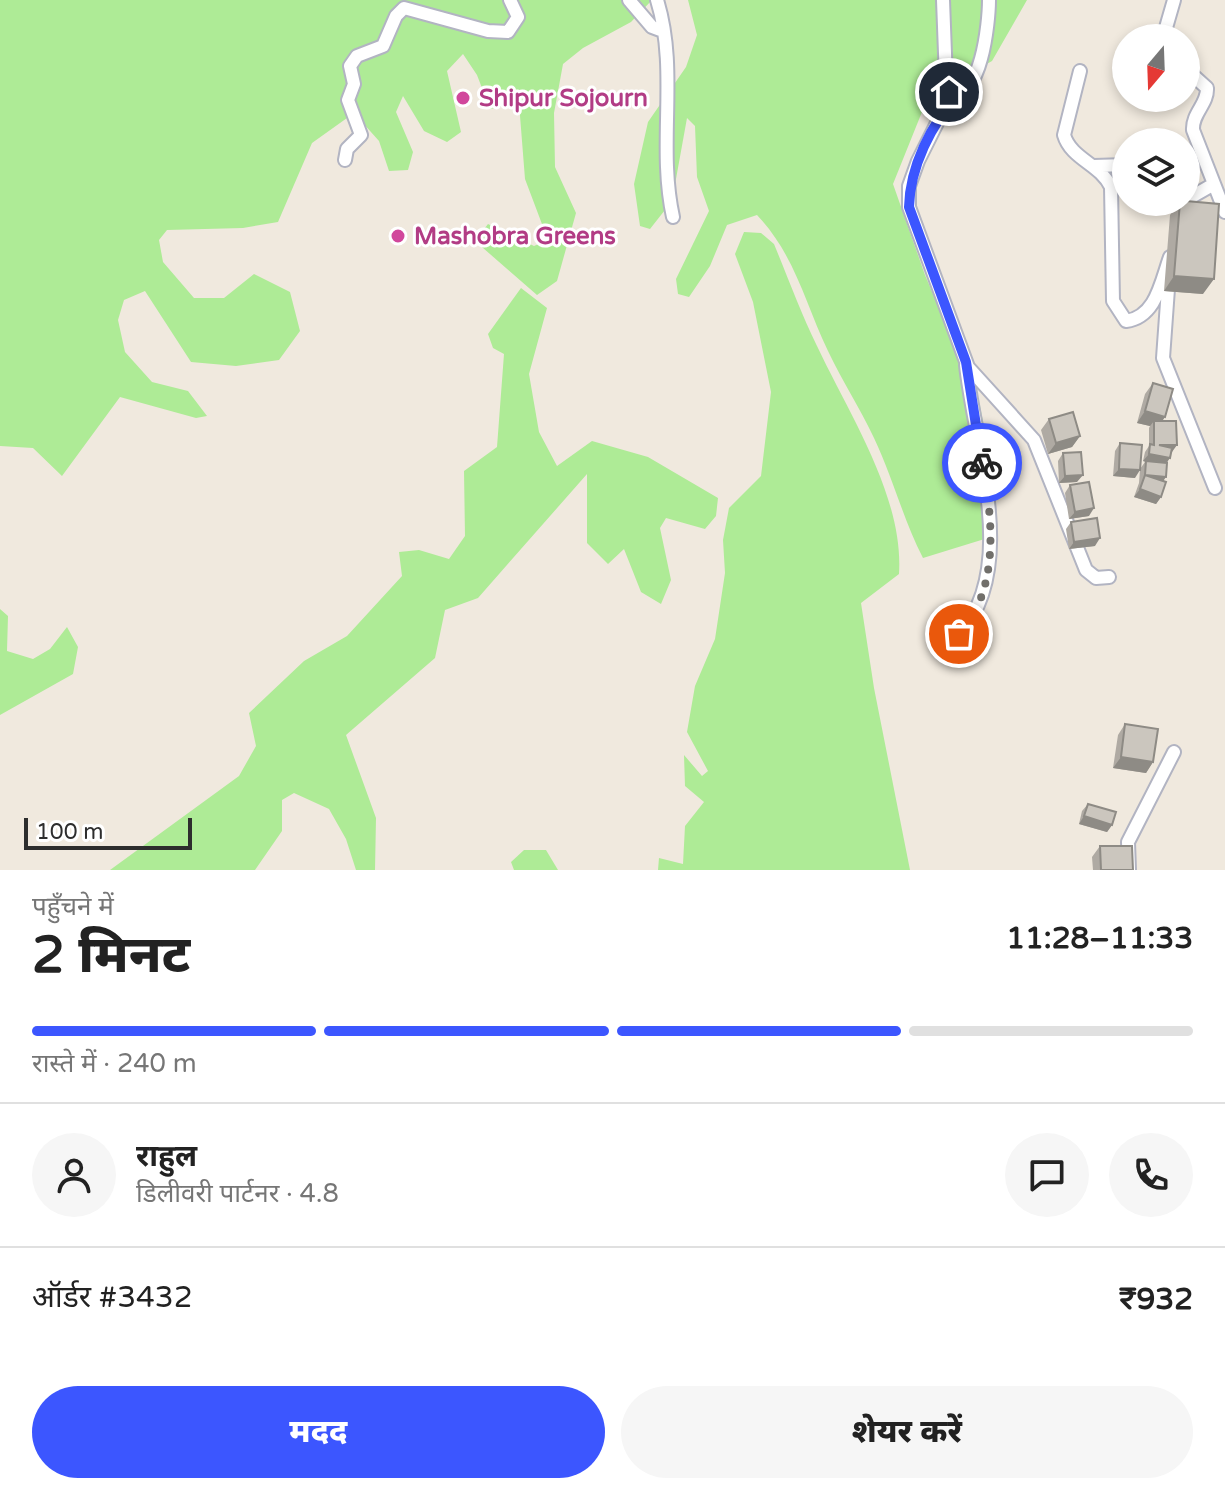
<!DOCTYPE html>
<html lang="hi">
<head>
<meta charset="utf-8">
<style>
  body { margin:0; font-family:"Varela Round","Noto Sans Devanagari",sans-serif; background:#f6f6f6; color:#222; height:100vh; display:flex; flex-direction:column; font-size:30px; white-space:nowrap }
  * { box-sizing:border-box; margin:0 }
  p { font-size:26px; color:#767676 }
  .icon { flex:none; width:44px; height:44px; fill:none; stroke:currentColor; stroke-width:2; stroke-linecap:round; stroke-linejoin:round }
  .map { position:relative; height:870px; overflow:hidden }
  .sheet { display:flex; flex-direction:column; background:#fff; flex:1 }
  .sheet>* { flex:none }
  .needle { width:52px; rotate:199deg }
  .tools { position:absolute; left:1112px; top:24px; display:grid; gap:16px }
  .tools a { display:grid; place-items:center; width:88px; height:88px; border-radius:50%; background:#fff; box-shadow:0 4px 12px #0003; font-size:40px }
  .scale { position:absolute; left:24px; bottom:20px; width:168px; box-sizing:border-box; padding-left:8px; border:4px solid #2d2d2d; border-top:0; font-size:22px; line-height:28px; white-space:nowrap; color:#2d2d2d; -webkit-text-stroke:6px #fff; paint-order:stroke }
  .pin { position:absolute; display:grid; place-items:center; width:68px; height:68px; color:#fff; margin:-34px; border:4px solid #fff; border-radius:50%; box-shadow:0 2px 8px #0007 }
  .courier { position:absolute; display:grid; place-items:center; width:80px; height:80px; margin:-40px; border:6px solid #3c56ff; border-radius:50%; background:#fff; color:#222; box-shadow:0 2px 10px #0007 }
  .headline em { font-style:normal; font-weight:800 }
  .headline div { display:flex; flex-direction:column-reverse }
  .headline { display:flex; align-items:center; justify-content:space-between; height:136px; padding:0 32px }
  h1 { font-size:52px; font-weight:800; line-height:60px }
  .bar { display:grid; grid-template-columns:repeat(4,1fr); gap:12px 8px; align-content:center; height:96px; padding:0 32px }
  .bar i { height:10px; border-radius:6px; background:#e0e0e0 }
  .bar .selected { background:#3c56ff }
  .bar p { grid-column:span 4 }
  .line { display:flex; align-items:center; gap:20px; padding:0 32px; border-top:2px solid #e0e0e0 }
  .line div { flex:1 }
  .round { display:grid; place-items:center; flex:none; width:84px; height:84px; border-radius:42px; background:#f6f6f6 }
  .button { display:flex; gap:16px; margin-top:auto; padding:16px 32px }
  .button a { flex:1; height:92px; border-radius:48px; background:#3c56ff; color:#fff; font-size:32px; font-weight:800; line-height:92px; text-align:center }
  .button a+a { background:#f6f6f6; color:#222 }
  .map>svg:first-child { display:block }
  .green { fill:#aeeb96 }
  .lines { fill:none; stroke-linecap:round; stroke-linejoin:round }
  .minor-casing { stroke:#b2b4c2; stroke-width:16 }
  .minor { stroke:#fff; stroke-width:12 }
  .wall { fill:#afaaa3 }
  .shaded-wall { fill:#8e8b85 }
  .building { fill:#cbc6be; stroke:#8e8b85; stroke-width:2 }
  .done { stroke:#716f6b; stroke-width:8; stroke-dasharray:0 14.4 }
  .route { stroke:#3c56ff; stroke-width:10 }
  .hotel-dot { fill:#d1479c; stroke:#fff; stroke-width:3 }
  .labels { text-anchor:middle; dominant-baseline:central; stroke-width:6; stroke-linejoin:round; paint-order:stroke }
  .hotel-label { font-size:24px; font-weight:bold; fill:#b23c85; stroke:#fff; text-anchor:start }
</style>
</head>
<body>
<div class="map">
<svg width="1225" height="870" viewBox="0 0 1225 870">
  <rect width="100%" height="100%" fill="#f0e9de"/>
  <path class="green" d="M0,0H652L631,22L583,48L563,64L554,113L555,167L576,213L557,281L537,295L475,241L488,224L534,246L548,240L525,179L519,103L490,109L477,75L463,54L447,71L461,132L447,142L424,131L403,96L396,112L413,152L408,170L389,171L379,141L354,113L312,143L278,222L243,228L167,230L159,240L163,262L194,298H224L254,274L290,292L300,331L279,360L236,366L191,362L145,291L124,300L118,320L125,352L152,382L188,391L207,416L196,418L120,397L62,476L33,448L0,446Z
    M688,0H1027L992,61L928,97L893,184L925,275L980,406L995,485L991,537L923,558C903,519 893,478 874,438C860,408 842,381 828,351C805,303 795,255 757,215L727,225L710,266L689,297L678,294L676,279L709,211L697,177L695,126L687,118L672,201L650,229L640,226L634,184L648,122L686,67L697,35Z
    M744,232L761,233L774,244C788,278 801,313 817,346C849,414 904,497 899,574L861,603L874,688L910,870H658L659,858L683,864L685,826L704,802L685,786L684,755L702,776L708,771L687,732L695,686L715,639L725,573L723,540L729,508L761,476L771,392L753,302L735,254Z
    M521,288L547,308L529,374L539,432L557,466L592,441L648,457L718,498L716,516L705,529L666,518L660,528L671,580L661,604L641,592L624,549L608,564L587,543V474L478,598L445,610L435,658L346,735L376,818L375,870H356L346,839L329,809L294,793L282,800V831L255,870H110L239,776L256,746L249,713L304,661L347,636L402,576L399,552L419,550L449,559L465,536L464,471L497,447L504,354L493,348L488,334Z
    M0,609L8,616L7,651L33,659L50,649L67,627L78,647L73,674L0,715Z
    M524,850H546L558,870H514L511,862Z"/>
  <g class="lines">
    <defs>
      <path id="minor" d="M629,0L652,27L660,30L663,26
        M657,0C679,71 657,145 673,217
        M943,0L946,80L949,92C981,104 989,22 989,0
        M1163,38L1174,0
        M1186,69L1207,88C1208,104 1192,113 1193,130L1225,212
        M1080,71L1064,135C1071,159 1100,164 1111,187L1113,301L1126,321C1156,317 1161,282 1170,257
        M958,95L940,117L918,161L909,186V207L968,367L1034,440L1086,570L1096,578L1109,577
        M345,160L347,149L361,135L348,100L354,84L350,66L357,56L383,46L396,16L404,8L488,31L508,32L518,17L510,0
        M1094,166L1126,165
        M1186,200L1214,184
        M1169,275L1163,358L1215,488
        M959,634C1020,569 974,444 966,365
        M1129,870L1128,842L1174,752"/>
    </defs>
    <use href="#minor" class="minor-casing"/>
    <use href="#minor" class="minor"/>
  </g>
  <path class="wall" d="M1179,202H1186L1203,294L1164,291L1170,215Z
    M1153,383L1165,417L1162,421L1171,452L1167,463L1161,497L1156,504L1134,497L1139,483L1140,469L1145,462L1143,461L1145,452L1149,446V428L1150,426L1137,423L1145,394Z
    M1049,419L1080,436L1072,447L1048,454L1041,430Z
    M1120,443L1135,478L1113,476L1115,451Z
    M1063,453L1077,482L1059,483L1058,461Z
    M1070,485L1089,516L1069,519L1065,493Z
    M1071,522L1095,546L1069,549L1066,529Z
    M1125,724L1153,762L1146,773L1113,768L1118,735Z
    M1088,804L1112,825L1107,832L1079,824L1082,811Z
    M1100,846L1133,870H1093L1092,857Z"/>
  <path class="shaded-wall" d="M1174,276L1214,279L1203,294L1164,291Z
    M1145,411L1165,417L1157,428L1154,421L1150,426L1137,423Z
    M1080,436L1072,447L1048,454L1056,443Z
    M1159,445H1177L1172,452Z
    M1149,454L1170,458L1165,465L1143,461Z
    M1119,469L1140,470L1135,478L1113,476Z
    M1083,475L1077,482L1059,483L1065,476Z
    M1145,475L1166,477L1161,484Z
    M1140,489L1161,497L1156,504L1134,497Z
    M1094,508L1089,516L1069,519L1075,512Z
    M1100,538L1095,546L1069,549L1074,542Z
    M1121,757L1153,762L1146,773L1113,768Z
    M1084,816L1112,825L1107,832L1079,824Z"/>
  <path class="building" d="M1186,201L1219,204L1214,279L1174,276L1180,202Z
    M1153,383L1173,389L1165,417L1145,411Z
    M1073,412L1080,436L1056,443L1049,419Z
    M1154,421H1176L1177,445H1159L1172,448L1170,458L1149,454L1150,444L1154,445Z
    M1120,443L1142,445L1140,470L1119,469Z
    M1081,452L1083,475L1065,476L1063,453Z
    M1146,461L1167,463L1166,477L1145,475Z
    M1145,475L1166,482L1161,497L1140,489Z
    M1089,482L1094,508L1075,512L1070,485Z
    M1097,518L1100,538L1074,542L1071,522Z
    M1125,724L1158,729L1153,762L1121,757Z
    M1088,804L1116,812L1112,825L1084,816Z
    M1100,846H1132L1133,870H1101Z"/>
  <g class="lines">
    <path class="done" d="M959,634C1000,590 993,518 982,463"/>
    <path class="route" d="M949,92L958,95C931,124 910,167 909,207L966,362L982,463"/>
  </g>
  <g class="hotel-dot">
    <circle cx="463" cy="98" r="8"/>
    <circle cx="398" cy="236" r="8"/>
  </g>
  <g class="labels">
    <g class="hotel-label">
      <text x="479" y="98">Shipur Sojourn</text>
      <text x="414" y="236">Mashobra Greens</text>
    </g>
  </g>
</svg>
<div class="tools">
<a><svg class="needle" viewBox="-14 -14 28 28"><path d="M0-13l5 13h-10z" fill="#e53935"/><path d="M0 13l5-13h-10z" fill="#767676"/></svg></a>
<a><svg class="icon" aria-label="layers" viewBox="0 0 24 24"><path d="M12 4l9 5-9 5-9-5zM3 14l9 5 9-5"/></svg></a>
</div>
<div class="scale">100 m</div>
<div class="pin" style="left:959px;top:634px;background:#ea580c"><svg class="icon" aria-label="bag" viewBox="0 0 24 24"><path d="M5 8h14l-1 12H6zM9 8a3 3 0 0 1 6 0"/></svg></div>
<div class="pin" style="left:949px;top:92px;background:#1f2937"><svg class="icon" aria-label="home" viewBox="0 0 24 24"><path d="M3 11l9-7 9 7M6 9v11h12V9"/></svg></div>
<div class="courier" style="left:982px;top:463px"><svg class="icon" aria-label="bike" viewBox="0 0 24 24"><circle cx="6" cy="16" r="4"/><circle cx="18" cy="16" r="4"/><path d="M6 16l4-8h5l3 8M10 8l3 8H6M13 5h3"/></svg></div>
</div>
<section class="sheet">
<div class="headline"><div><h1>2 मिनट</h1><p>पहुँचने में</p></div><em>11:28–11:33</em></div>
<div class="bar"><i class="selected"></i><i class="selected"></i><i class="selected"></i><i></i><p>रास्ते में · 240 m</p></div>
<div class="line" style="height:144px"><a class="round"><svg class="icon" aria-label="person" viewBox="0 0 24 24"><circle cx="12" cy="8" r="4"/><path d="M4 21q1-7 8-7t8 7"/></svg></a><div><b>राहुल</b><p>डिलीवरी पार्टनर · 4.8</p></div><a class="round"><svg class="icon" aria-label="chat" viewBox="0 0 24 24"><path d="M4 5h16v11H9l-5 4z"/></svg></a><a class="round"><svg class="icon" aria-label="phone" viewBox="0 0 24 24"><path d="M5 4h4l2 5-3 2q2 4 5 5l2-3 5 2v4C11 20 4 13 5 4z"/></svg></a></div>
<div class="line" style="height:104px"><div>ऑर्डर #3432</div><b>₹932</b></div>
<div class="button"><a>मदद</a><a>शेयर करें</a></div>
</section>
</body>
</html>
